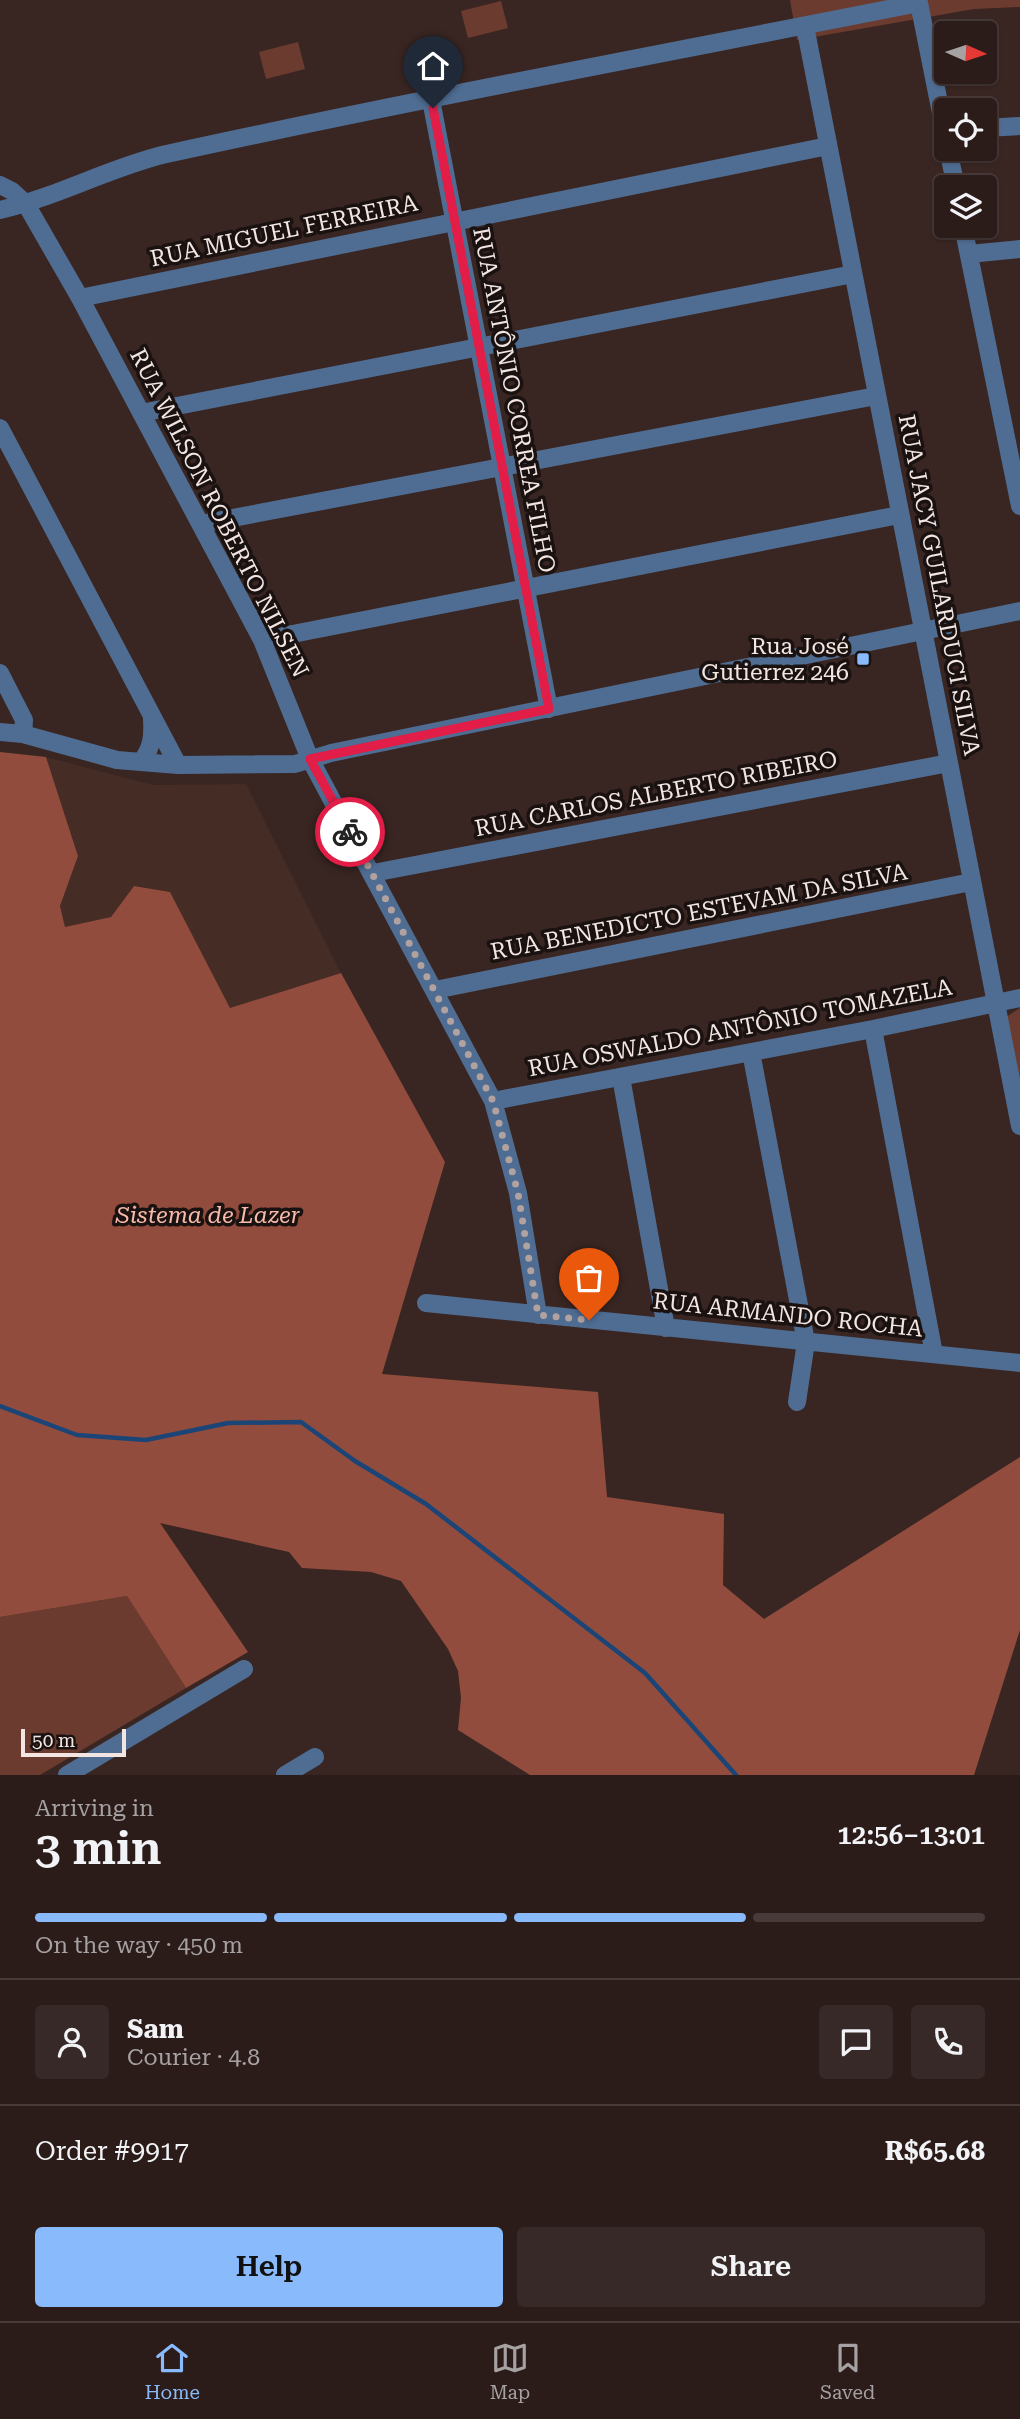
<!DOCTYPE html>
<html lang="en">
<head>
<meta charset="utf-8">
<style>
  body { margin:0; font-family:"Roboto Serif",serif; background:#372927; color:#f1f3f6; height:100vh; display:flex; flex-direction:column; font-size:26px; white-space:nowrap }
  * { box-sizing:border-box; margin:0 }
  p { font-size:23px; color:#a6a1a2 }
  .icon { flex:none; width:38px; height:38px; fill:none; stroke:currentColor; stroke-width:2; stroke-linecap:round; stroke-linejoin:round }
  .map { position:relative; height:1775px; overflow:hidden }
  .side { display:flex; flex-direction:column; background:#2b1c1a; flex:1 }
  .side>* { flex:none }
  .needle { width:46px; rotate:93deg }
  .tools { position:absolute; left:934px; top:21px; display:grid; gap:14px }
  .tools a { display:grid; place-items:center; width:63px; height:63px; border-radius:7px; background:#2b1c1a; box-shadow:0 2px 5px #0004,0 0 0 2px #473a39; font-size:35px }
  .scale { position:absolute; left:21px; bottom:18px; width:105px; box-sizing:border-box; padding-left:7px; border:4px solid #f2e5e2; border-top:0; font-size:19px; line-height:24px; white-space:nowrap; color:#f2e5e2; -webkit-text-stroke:5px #1a1210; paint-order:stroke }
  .pin { position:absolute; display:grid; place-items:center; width:60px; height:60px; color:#fff; margin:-72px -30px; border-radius:50% 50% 50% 0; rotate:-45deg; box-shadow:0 0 7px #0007 }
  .pin .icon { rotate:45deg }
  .courier { position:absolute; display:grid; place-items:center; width:70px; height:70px; margin:-35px; border:5px solid #e11d48; border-radius:50%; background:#fff; color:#222; box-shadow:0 2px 9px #0007 }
  .overview em { font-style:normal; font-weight:600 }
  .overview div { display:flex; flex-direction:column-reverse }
  .overview { display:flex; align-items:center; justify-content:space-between; height:119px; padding:0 35px }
  h1 { font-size:46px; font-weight:600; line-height:52px }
  .bar { display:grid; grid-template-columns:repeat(4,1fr); gap:10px 7px; align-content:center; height:84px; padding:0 35px }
  .bar i { height:9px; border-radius:5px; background:#473a39 }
  .bar .active { background:#88bafc }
  .bar p { grid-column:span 4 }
  .line { display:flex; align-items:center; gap:18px; padding:0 35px; border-top:2px solid #473a39 }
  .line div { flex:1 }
  .round { display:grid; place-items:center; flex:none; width:74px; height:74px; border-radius:7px; background:#372927 }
  .action { display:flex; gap:14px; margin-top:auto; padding:14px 35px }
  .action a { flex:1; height:80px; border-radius:7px; background:#88bafc; color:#111; font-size:28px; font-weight:600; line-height:80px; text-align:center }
  .action a+a { background:#372927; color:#f1f3f6 }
  .menu { display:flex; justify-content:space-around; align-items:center; height:98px; border-top:2px solid #473a39; background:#2b1c1a; font-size:19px; color:#a6a1a2 }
  .menu a { display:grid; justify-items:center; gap:4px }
  .menu .active { color:#88bafc }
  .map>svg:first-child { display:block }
  .built { fill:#452c25 }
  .green { fill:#6c3b2f }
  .forest { fill:#924c3d }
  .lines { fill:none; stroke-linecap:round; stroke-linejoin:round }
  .stream { stroke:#1c4577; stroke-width:4.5 }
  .minor { stroke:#4f6d93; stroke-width:18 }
  .done { stroke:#b1a29f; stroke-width:7; stroke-dasharray:0 12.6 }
  .route { stroke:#e11d48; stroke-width:9 }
  .poi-dot { fill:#88bafc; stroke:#1a1210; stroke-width:2.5 }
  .labels { text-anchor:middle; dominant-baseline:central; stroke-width:7; stroke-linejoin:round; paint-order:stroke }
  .street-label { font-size:23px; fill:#f2e5e2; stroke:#1a1210 }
  .poi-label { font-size:23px; fill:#f2e5e2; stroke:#1a1210; text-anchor:end }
  .park-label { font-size:23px; font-style:italic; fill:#f8baaa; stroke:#1a1210 }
</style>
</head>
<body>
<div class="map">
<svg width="1020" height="1775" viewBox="0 0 1020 1775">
  <rect width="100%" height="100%" fill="#392622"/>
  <path class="built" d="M46,757L153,785L246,784L341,973L230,1008L170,892L134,886L111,917L65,927L60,906L78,856Z"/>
  <path class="green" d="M790,0H1020V7L974,9L797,40Z
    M501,1L508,28L468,38L461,11Z
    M298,42L305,69L266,79L259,52Z
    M1020,1008V1101L1006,1017Z
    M127,1596L186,1688L40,1775H0V1617Z"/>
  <path class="forest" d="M0,752L46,757L78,856L60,906L65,927L111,917L134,886L170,892L230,1008L341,973L445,1162L382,1374L598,1392L607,1497L724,1514L723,1585L764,1619L1020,1457V1630L974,1775H530L458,1730L461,1698L458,1671L448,1649L401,1581L371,1572L302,1568L289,1552L160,1523L248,1652L186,1688L127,1596L0,1617Z"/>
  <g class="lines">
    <path class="stream" d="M0,1406L77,1435L146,1440L228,1423L301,1422L355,1461L426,1504L645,1673L736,1775"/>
    <path class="minor" d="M805,26L1020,1126
      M431,100L549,709
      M985,128L1020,126
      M948,149L956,187
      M0,185L12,191L26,204L80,298L262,640L310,759L493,1101L518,1193L538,1315
      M0,210C56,197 107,169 162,155C413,100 666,53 919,3L947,143
      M963,226L1020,506
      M969,254L1020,249
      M80,298L828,146
      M141,413L853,274
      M0,428L178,765
      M201,524L876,396
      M262,640L899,515
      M0,673L24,720L23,734
      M0,732L23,734L117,760L178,765L295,764L331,753L1020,611
      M141,762C152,748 153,737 152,719
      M373,873L949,763
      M435,990L971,882
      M873,1029L934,1354
      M751,1052L806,1342L797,1402
      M621,1077L666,1328
      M493,1101L873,1029L1020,998
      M426,1303L1020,1363
      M67,1775L244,1669
      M285,1775L315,1757"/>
  </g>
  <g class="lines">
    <path class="done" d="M350,832L493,1101L518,1193L538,1315L589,1320"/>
    <path class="route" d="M350,832L310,759L549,709L433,108"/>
  </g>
  <rect class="poi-dot" x="856" y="652" width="14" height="14" rx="3.5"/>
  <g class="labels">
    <g class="street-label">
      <text transform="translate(284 231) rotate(-12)">RUA MIGUEL FERREIRA</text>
      <text transform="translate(514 400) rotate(79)">RUA ANTÔNIO CORREA FILHO</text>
      <text transform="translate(219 513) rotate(63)">RUA WILSON ROBERTO NILSEN</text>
      <text transform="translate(939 585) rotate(79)">RUA JACY GUILARDUCI SILVA</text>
      <text transform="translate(656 794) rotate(-11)">RUA CARLOS ALBERTO RIBEIRO</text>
      <text transform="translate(699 912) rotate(-11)">RUA BENEDICTO ESTEVAM DA SILVA</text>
      <text transform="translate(740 1028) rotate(-11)">RUA OSWALDO ANTÔNIO TOMAZELA</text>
      <text transform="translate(788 1315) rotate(6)">RUA ARMANDO ROCHA</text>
    </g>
    <g class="poi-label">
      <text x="849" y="646">Rua José<tspan x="849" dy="26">Gutierrez 246</tspan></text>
    </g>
    <g class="park-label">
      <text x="208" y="1215">Sistema de Lazer</text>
    </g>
  </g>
</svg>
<div class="tools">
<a><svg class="needle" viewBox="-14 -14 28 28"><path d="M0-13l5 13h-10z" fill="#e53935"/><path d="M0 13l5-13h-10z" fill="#a6a1a2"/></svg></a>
<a><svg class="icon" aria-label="locate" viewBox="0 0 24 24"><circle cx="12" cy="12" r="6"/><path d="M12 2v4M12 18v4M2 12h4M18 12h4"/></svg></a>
<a><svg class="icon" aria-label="layers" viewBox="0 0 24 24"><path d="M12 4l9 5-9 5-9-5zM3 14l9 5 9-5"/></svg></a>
</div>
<div class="scale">50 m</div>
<div class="pin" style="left:589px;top:1320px;background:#ea580c"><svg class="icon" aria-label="bag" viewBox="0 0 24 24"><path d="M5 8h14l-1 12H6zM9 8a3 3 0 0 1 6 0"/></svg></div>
<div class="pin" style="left:433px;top:108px;background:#1f2937"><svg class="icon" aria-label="home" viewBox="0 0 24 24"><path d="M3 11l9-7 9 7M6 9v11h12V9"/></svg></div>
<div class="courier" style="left:350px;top:832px"><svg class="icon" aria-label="bike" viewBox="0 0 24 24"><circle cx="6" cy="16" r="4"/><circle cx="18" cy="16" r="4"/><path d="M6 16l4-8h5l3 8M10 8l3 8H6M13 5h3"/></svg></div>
</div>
<section class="side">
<div class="overview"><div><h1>3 min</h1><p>Arriving in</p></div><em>12:56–13:01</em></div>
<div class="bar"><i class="active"></i><i class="active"></i><i class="active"></i><i></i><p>On the way · 450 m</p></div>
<div class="line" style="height:126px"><a class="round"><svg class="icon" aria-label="person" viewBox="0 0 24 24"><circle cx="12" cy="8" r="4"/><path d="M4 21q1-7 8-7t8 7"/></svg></a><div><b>Sam</b><p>Courier · 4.8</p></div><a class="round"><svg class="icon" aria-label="chat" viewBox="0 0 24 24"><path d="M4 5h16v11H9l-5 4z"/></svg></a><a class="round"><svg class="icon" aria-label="phone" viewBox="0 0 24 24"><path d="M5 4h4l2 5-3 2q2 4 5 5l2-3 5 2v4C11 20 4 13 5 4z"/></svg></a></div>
<div class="line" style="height:91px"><div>Order #9917</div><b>R$65.68</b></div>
<div class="action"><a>Help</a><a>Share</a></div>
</section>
<nav class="menu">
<a class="active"><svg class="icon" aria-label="home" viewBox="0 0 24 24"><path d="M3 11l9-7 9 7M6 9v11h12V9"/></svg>Home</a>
<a><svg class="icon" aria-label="map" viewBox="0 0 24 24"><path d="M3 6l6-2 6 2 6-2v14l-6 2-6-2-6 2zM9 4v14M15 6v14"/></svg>Map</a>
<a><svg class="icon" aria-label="saved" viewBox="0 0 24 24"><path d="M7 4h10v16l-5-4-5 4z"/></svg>Saved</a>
</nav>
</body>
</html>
